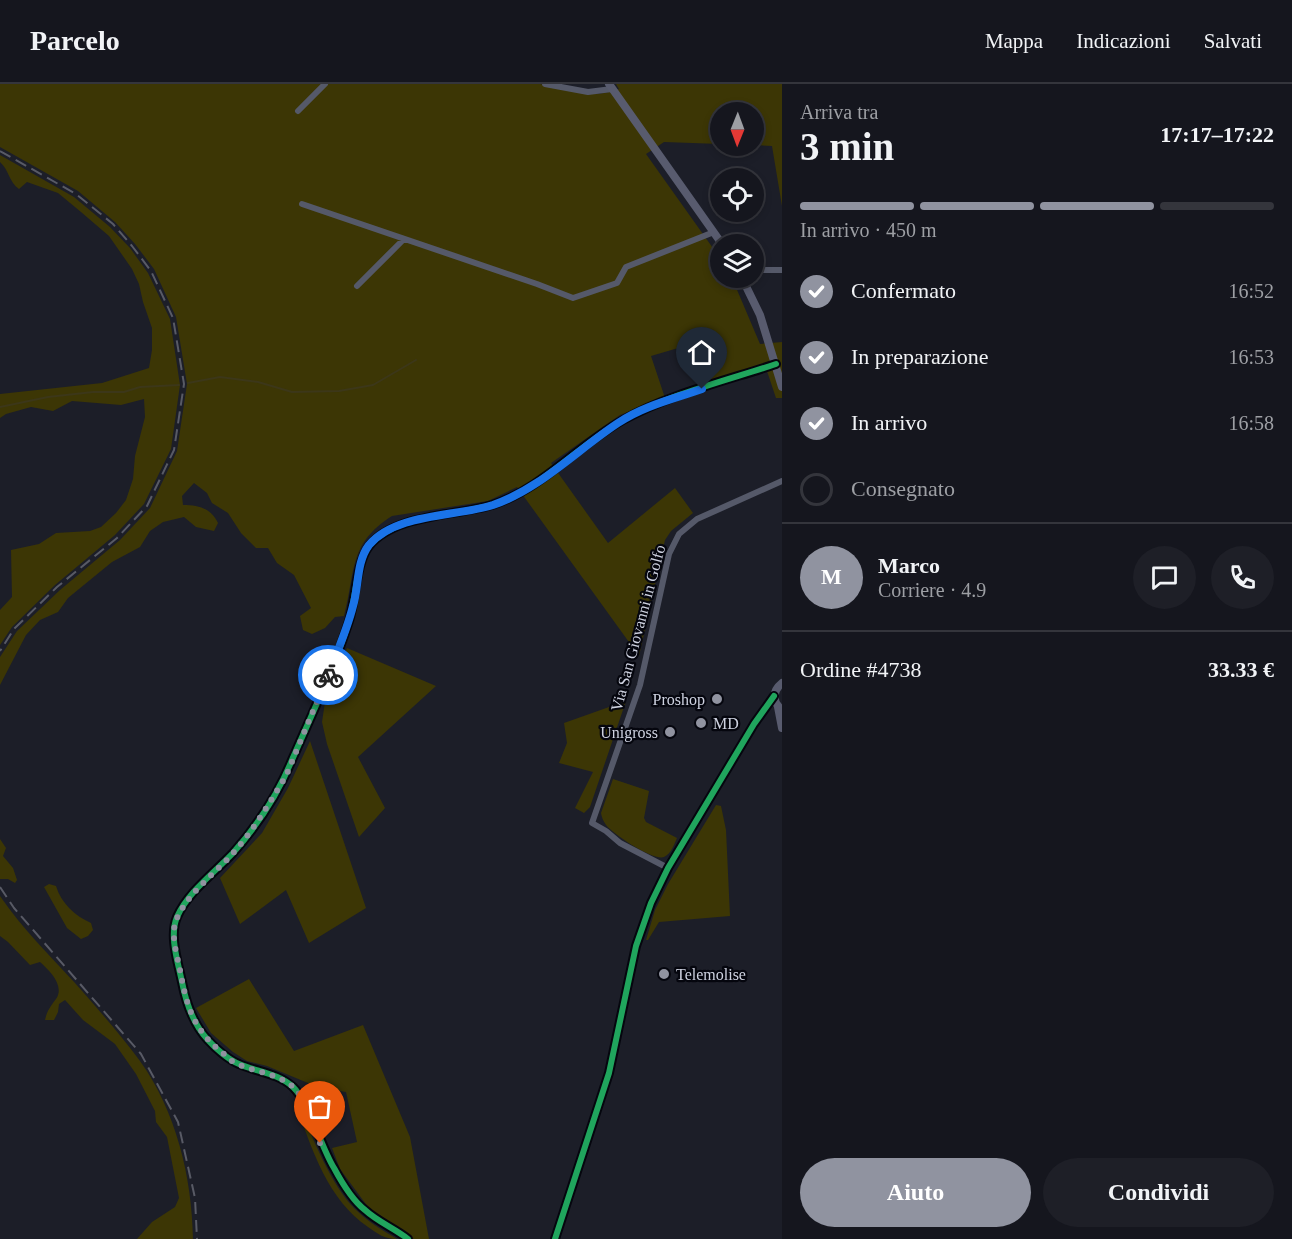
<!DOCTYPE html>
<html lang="it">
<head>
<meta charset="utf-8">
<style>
  body { margin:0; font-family:Georgia,serif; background:#1e1f27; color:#f1f3f6; height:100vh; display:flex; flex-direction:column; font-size:22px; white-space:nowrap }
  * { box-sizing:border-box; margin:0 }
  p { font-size:20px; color:#9d9fa4 }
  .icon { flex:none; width:33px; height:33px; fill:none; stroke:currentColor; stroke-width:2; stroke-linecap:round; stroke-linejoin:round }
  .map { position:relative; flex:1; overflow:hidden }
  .details { display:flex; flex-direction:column; background:#15161e; width:510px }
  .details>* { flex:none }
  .needle { width:39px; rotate:181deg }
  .buttons { position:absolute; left:710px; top:18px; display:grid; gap:12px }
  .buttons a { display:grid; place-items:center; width:54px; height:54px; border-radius:50%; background:#15161e; box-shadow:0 3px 9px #0003,0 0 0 2px #34353c; font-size:30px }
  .pin { position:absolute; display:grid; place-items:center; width:51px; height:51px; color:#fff; margin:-62px -26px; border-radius:50% 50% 50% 0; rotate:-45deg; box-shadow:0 0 6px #0007 }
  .pin .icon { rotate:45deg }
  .courier { position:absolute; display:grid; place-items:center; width:60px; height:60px; margin:-30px; border:4px solid #1a73e8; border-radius:50%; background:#fff; color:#222; box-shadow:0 2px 8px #0007 }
  .summary em { font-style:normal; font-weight:600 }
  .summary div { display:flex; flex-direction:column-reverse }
  .summary { display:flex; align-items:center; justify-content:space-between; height:102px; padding:0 18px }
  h1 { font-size:39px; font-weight:600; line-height:45px }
  .bar { display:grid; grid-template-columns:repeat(4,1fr); gap:9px 6px; align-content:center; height:72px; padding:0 18px }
  .bar i { height:8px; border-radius:4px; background:#34353c }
  .bar .active { background:#9093a0 }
  .bar p { grid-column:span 4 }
  .line { display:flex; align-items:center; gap:15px; padding:0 18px; border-top:2px solid #34353c }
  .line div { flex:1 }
  .round { display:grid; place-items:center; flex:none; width:63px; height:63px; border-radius:32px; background:#1e1f27 }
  ol { padding:0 18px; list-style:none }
  li { display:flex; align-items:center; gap:18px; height:66px }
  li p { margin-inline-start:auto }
  li .icon { padding:6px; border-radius:50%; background:#9093a0; color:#fff; stroke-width:4 }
  li:last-child { color:#9d9fa4 }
  li i { width:33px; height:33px; border:3px solid #34353c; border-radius:50% }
  .cta { display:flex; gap:12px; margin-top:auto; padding:12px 18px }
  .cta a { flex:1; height:69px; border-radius:36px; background:#9093a0; color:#fff; font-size:24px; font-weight:600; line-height:69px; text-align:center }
  .cta a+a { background:#1e1f27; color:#f1f3f6 }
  header { display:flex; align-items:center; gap:36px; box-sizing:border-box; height:84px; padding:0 30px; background:#15161e; border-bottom:2px solid #34353c }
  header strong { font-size:28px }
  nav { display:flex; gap:33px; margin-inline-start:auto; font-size:21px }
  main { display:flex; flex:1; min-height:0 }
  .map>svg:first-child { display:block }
  .green { fill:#3c3605 }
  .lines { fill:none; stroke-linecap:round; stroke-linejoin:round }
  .stream { stroke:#3c3719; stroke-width:2 }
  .minor { stroke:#555969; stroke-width:6 }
  .secondary { stroke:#585b6e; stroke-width:8 }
  .rail { stroke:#585a65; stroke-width:2; stroke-dasharray:12 6; stroke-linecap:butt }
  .cycleway-casing { stroke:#05060e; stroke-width:10 }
  .cycleway { stroke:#20a55d; stroke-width:6 }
  .done { stroke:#9093a0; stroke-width:6; stroke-dasharray:0 10.8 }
  .route { stroke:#1a73e8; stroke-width:8 }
  .poi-dot { fill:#9093a0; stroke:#05060e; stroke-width:2 }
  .labels { text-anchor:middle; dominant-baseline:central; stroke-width:4.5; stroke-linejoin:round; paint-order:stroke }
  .street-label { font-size:16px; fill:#ced2e0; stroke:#05060e }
  .poi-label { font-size:16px; fill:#ced2e0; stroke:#05060e; text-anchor:end }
</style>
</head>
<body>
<header>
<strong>Parcelo</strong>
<nav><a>Mappa</a><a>Indicazioni</a><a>Salvati</a></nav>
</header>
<main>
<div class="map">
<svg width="782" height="1155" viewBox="0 0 782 1155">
  <rect width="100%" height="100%" fill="#1c1e28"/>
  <path class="green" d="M0,0H540C568,6 591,16 619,5L616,0H782V122L772,62L753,61V28H720V60L664,58L646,70L720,174V194H732L760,260L782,258V314H776L765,281L698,303L685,262L651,272L665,314L620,331L551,379L608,459L675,404L693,429L671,447L665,456L639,572L517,403L488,417L392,432C348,460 356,487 344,532L335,533L325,544L312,550L303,546L300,532L311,524L294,491L277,479L268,464H256L241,449L228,429L212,419L207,409L194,399L182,412L183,421C198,421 211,424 218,439L214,447L196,443L184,433L163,438L150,447L140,463L112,478L68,514L58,528L40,536L26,551L0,601V573L17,547L60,506L120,456L150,424L177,367L187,300L176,233L154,185L135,160L115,138L78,107L0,63Z
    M0,71L74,113L110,143L130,164L148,189L170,235L180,301L171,365L144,420L115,451L55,501L12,543L0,561V526L12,513L11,466L39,460L56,449L90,447L101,443L116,429L126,416L133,395L135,372L145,333L144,315L121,321L72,317L53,327L31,323L6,330L0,334V310L102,299L149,284L152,266V244L143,218L139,200L132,185L109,152L81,128L58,109L27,98L19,105C9,98 9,86 0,78Z
    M347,564L436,602L358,673L385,724L359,753L327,660L322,638L325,618Z
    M626,617L590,723L584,729L575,724L593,688L559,679L567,659L564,639Z
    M310,657L366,824L309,859L286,806L240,840L220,794L262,749L288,704Z
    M613,695L649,707L644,734L646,738L677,754C674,761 671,770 664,773C654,777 618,753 610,745C605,741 602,735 601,729Z
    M716,721L721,722L726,746L730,832L659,838L648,856H646L655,826L668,800Z
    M0,755L6,764L3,772L13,784L17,796L15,799L8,795H0Z
    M49,800L56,802C61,819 75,832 91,839L93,846L88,852L81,855L67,844L44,803Z
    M0,812C22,844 49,871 75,899C97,924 120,950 140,977C176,1027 192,1093 193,1155H137L152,1138L175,1123L179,1114L167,1053L156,1038L155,1027L136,990L115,960L83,936L65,916L59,920L58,928L54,936H45C47,927 50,923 56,915C65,902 50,887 40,878L30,881L8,858L0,852Z
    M249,895L294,967L363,941L410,1053L429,1155H414L368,1123L340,1085L332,1064L357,1058L346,1008L320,1004L267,982L247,977L233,968L211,949L196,924Z
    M299,1021C312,1053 331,1101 355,1125C367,1137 382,1146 397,1155C384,1155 378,1150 368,1143C329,1117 311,1065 297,1022Z"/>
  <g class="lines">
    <path class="stream" d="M188,299L220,293L258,298L292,308L339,307L373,301L416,276
      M0,323L48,313L93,308H124L140,303L179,301"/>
    <path class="minor" d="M545,0L588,8L612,5
      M298,27L325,0
      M302,120L537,200L573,214L617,199L626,183L714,148
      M753,186H782
      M357,202L404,155
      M668,784L620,759L606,747L592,739L640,601L669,470L679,450L697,435L782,397
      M408,1155C394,1144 378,1138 365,1126C352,1116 342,1099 334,1084C321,1063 309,1018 293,1003C278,989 257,988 239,980C229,976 216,965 208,956C193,940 186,919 182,898C178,878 169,852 177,833C188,808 214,789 233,769C257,742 278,710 292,676C312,630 334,584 349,537C356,515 356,479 369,462C395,430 455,432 492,421C542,405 578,361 623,336C667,311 728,296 776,280
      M555,1155L609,989L636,862L651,819L668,784L754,640L774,612"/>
    <path class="secondary" d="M609,0L722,160
      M742,194L760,231L782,303
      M782,599C772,607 772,618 782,626
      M778,623L782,644"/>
    <path class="rail" d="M0,67L76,110L113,140L132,162L151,187L173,234L184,300L174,366L147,422L117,454L57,503L14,545L0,567
      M0,803L14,824L141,970L178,1038L195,1114L197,1155"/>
    <defs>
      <path id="cycleway" d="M408,1155C394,1144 378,1138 365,1126C352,1116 342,1099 334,1084C321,1063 309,1018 293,1003C278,989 257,988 239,980C229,976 216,965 208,956C193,940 186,919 182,898C178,878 169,852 177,833C188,808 214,789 233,769C257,742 278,710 292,676C312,630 334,584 349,537C356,515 356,479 369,462C395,430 455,432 492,421C542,405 578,361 623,336C667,311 728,296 776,280
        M555,1155L609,989L636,862L651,819L668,784L754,640L774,612"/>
    </defs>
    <use href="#cycleway" class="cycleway-casing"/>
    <use href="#cycleway" class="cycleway"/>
  </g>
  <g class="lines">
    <path class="done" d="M320,1059C313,1041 307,1015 292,1002C275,989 256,988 237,980C230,977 225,970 219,966C192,943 186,919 180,886C177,870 169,848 178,832C191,806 216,789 235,767C255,744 270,718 286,692L328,591"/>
    <path class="route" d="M328,591C337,568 347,546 353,522C359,503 356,478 369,461C396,429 455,433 493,421C540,405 577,366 618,339C643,322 673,315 702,305"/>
  </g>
  <g class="poi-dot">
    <circle cx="717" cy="615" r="6"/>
    <circle cx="701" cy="639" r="6"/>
    <circle cx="670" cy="648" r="6"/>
    <circle cx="664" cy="890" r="6"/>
  </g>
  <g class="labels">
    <g class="street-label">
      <text transform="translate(638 544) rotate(-75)">Via San Giovanni in Golfo</text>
    </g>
    <g class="poi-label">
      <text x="705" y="615">Proshop</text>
      <text x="713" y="639" text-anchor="start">MD</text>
      <text x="658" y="648">Unigross</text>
      <text x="676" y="890" text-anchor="start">Telemolise</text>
    </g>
  </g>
</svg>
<div class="buttons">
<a><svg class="needle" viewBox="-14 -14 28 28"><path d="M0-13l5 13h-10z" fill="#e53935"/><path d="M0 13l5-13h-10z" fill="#9d9fa4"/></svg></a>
<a><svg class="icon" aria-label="locate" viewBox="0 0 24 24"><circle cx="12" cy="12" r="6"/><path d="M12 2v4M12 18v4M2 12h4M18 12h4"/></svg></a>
<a><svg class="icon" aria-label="layers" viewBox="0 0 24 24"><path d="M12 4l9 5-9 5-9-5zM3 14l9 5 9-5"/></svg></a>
</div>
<div class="pin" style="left:320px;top:1059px;background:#ea580c"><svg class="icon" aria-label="bag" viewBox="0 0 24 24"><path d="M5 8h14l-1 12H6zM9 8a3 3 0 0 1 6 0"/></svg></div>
<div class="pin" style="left:702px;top:305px;background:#1f2937"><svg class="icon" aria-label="home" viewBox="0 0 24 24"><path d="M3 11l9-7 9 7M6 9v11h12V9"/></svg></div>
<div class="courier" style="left:328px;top:591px"><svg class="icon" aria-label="bike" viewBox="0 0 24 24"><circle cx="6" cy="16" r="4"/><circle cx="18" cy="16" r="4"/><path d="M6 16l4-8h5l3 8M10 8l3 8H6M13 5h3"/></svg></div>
</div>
<section class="details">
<div class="summary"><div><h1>3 min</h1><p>Arriva tra</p></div><em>17:17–17:22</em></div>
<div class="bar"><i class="active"></i><i class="active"></i><i class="active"></i><i></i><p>In arrivo · 450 m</p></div>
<ol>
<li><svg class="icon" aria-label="check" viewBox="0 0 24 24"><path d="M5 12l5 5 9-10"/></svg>Confermato<p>16:52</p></li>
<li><svg class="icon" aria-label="check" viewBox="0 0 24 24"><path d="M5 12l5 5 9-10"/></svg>In preparazione<p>16:53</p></li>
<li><svg class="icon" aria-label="check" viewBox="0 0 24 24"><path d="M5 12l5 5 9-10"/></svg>In arrivo<p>16:58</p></li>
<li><i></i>Consegnato</li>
</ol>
<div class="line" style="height:108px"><b class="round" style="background:#9093a0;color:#fff">M</b><div><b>Marco</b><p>Corriere · 4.9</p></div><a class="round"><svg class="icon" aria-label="chat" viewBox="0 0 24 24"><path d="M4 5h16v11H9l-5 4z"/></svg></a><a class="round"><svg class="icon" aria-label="phone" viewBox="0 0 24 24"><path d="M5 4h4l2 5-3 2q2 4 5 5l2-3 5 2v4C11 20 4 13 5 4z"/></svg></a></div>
<div class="line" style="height:78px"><div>Ordine #4738</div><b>33.33 €</b></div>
<div class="cta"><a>Aiuto</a><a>Condividi</a></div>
</section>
</main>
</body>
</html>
